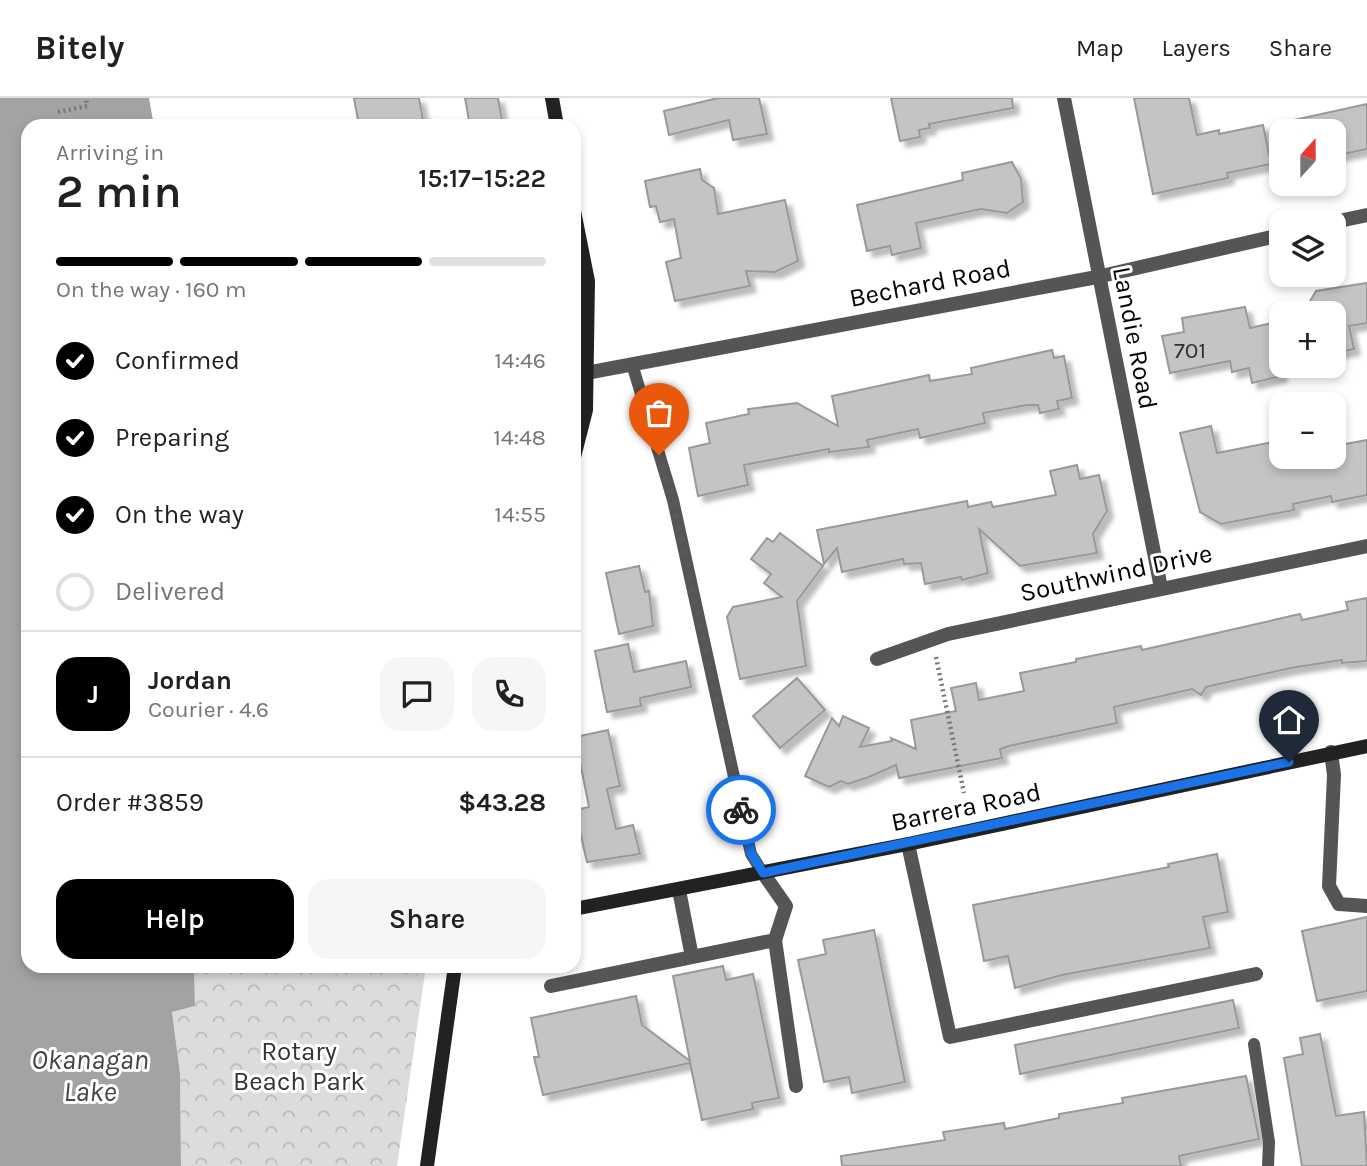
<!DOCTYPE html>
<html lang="en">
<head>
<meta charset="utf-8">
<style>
  body { margin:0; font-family:Karla,sans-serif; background:#f6f6f6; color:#202124; height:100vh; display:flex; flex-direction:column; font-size:26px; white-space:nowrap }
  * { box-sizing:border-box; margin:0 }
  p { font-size:23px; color:#757577 }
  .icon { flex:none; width:38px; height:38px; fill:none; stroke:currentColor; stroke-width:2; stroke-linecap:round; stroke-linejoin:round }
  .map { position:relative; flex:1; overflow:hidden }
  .panel { position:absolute; left:21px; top:21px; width:560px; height:854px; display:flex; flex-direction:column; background:#fff; border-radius:21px; box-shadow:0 4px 10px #0003 }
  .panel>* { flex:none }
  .needle { width:46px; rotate:21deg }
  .fabs { position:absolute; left:1269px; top:21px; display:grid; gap:14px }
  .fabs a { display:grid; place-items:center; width:77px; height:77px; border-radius:14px; background:#fff; box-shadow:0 4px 10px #0003; font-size:35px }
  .pin { position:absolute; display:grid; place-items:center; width:60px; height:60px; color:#fff; margin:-72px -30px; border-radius:50% 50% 50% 0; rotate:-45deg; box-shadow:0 0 7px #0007 }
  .pin .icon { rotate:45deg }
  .courier { position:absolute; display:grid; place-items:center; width:70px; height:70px; margin:-35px; border:5px solid #1a73e8; border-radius:50%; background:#fff; color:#222; box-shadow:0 2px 9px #0007 }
  .summary em { font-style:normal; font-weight:600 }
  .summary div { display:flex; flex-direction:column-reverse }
  .summary { display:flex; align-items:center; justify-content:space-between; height:119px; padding:0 35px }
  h1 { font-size:46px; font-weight:600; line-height:52px }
  .bar { display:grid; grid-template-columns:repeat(4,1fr); gap:10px 7px; align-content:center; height:84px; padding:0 35px }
  .bar i { height:9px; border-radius:5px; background:#e0e0e0 }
  .bar .active { background:#000 }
  .bar p { grid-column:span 4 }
  .line { display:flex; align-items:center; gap:18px; padding:0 35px; border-top:2px solid #e0e0e0 }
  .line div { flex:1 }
  .round { display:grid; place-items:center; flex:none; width:74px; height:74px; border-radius:21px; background:#f6f6f6 }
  ol { padding:0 35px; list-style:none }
  li { display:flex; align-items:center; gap:21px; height:77px }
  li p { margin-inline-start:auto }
  li .icon { padding:7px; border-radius:50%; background:#000; color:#fff; stroke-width:4 }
  li:last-child { color:#757577 }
  li i { width:38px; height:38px; border:4px solid #e0e0e0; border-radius:50% }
  .cta { display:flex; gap:14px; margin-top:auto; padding:14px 35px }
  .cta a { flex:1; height:80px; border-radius:21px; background:#000; color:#fff; font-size:28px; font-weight:600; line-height:80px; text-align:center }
  .cta a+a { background:#f6f6f6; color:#202124 }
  header { display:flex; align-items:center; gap:42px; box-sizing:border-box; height:98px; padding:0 35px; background:#fff; border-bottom:2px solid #e0e0e0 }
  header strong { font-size:33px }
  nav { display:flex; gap:38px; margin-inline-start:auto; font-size:24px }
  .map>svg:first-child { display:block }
  .park { fill:url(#park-crowns) }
  .water { fill:#a3a3a3 }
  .building { fill:#c4c4c4; stroke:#999; stroke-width:2; filter:url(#shadow) }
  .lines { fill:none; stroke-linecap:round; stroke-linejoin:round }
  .path { stroke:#777; stroke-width:4.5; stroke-dasharray:2 3.5; stroke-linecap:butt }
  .lane { stroke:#555; stroke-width:12 }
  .street { stroke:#555; stroke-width:14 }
  .secondary { stroke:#222; stroke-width:14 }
  .done { stroke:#595959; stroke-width:7; stroke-dasharray:0 12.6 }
  .route { stroke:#1a73e8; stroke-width:9 }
  .labels { text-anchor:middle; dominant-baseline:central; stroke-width:6; stroke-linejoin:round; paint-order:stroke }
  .number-label { font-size:23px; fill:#313131 }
  .street-label { font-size:26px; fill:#000; stroke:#fff }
  .park-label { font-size:26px; fill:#333; stroke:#fff }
  .water-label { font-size:28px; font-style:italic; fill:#444; stroke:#fff }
</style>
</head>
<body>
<header>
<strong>Bitely</strong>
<nav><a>Map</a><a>Layers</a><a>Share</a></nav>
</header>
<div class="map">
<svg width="1367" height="1068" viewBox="0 0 1367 1068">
  <defs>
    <pattern id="park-crowns" width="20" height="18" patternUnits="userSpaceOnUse" patternTransform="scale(1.75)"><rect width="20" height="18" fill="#dcdcdc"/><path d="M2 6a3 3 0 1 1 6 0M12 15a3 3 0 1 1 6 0" fill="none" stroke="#bbb"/></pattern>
    <filter id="shadow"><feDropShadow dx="6" dy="6" stdDeviation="2" flood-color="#0004"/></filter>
  </defs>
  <rect width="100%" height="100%" fill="#fff"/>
  <path class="park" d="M194,868H426L397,1068H181L180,975L172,914L195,908Z"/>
  <path class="water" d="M0,0H149L154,28H28V868H194L195,908L172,914L180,975L181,1068H0Z"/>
  <path class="building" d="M354,0H419L424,28H359Z
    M465,0H498L503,28H470Z
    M718,0H759L767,36L733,42L729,22L669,37L664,13Z
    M891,0H1012L1013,10L929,26L930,30L919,32L920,39L900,43Z
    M1134,0H1189L1197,37L1219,32V36L1263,27L1271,66L1227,75L1228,80L1153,96Z
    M1367,6V51L1334,58V33H1281L1280,25Z
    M1012,64L1021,81L1023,104L1007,115L981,111L916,125L921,150L892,157L890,148L867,153L857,107L963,82L962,75Z
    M700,71L702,82L714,90L718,116L785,102L798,163L775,174L746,173L750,188L675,203L666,164L681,160L674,121L660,124L656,108L650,109L645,83Z
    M1367,185V225L1349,228L1354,251L1334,255V215H1303L1316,193Z
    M1245,209L1250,230L1281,223V278L1252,285L1249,270L1232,274L1230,263L1170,275L1162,238L1184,234L1182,220Z
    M1052,252L1054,260L1064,258L1072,300L1057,303L1059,311L1040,315L1038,307H1027L983,315L985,325L920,340L918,331L867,342L869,349L829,354V351L744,367L748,387L698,398L689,350L710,345L706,325L749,316L748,311L797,305L838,328L832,298L929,277L930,283L972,276L971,270Z
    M1211,328L1217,355L1273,344L1275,354L1281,352V359H1334V348L1367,342V397L1332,404L1331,398L1293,406L1294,412L1221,426L1200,414L1180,335Z
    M1077,367L1080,381L1099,377L1107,413L1093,436L1097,455L1020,468L979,431L988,475L962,482L961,479L925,486L921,465L904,466L903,461L842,474L837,450L824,466L817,432L967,403L968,409L991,404L993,409L1056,397L1050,373Z
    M780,435L823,468L797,503L806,568L740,581L727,519L733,509L782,499L764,485L771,476L751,461L767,440L773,444Z
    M639,468L645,494L649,493L653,528L619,536L606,475Z
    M1367,500V563L1342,565V562L1291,570L1206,589L1201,597L1192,591L1114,609L1117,625L1009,648L1000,651L1002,660L899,680L896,667L869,679L848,686L841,683L829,689L805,678L832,620L839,628L843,618L869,630L860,649L892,643L891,640L916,651L911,622L956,613L951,590L976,585L979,602L1024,593L1020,575L1076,564V561L1141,548L1142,552L1300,516L1302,522L1348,512L1346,504Z
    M628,546L634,574L686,563L691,589L640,600L641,608L607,614L595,553Z
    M797,580L825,612L780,650L753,618Z
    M608,632L620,688L607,691L616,731L633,727L640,756L587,764L575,712L589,709L575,639Z
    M1217,756L1228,814L1203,819L1210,850L1062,877L1015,890L1008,858L984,863L973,807L1169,769L1168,766Z
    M1367,819V893L1317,903L1302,833Z
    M874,832L905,984L852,995L849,979L824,984L798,862L826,856L823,842Z
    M723,868L726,882L753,876L779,1000L752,1005L753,1011L702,1022L690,965L543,997L534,959H539L531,920L636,898L642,927L690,963L673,878Z
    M1233,902L1239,930L1020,976L1015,947Z
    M1320,936L1336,1018L1364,1014L1367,1068H1302L1284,960L1303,956L1300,940Z
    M1246,978L1259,1041L1179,1058L1181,1068H842L841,1058L945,1042L943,1034L1004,1025L1005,1031L1059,1020V1016L1123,1005L1122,1000Z"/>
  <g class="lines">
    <path class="path" d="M58,14L87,8L86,0
      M936,559L964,695"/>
    <path class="lane" d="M632,266L673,402L751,756L763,775
      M1254,946L1269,1044L1268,1068"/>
    <path class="street" d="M1064,0L1161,490
      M1334,124L1367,117
      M586,275L1097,179L1281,137
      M877,561L948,536L1367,448
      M1331,654L1334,677L1329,788L1339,806L1367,808
      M908,746L950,939L1256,876
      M763,775L786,808L775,842L796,988
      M679,792L692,859
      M551,888L775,842"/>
    <path class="secondary" d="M552,0L557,28
      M574,113L588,183L586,312L574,359
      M574,811L908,746L1367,648
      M427,1068L455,868"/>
  </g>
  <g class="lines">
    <path class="done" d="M659,357L673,402L741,712"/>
    <path class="route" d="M741,712L751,755L763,775L1289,664"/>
  </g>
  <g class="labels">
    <g class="number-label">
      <text x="1190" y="252">701</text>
    </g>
    <g class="street-label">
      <text transform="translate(930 185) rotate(-11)">Bechard Road</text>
      <text transform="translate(1135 240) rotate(79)">Landie Road</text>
      <text transform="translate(1116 475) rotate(-12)">Southwind Drive</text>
      <text transform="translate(966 709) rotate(-12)">Barrera Road</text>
    </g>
    <g class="park-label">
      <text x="299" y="953">Rotary<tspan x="299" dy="30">Beach Park</tspan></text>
    </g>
    <g class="water-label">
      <text x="90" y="961">Okanagan<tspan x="90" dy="32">Lake</tspan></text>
    </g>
  </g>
</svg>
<div class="fabs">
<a><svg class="needle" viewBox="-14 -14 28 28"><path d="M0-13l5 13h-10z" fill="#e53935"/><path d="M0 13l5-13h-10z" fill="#757577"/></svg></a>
<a><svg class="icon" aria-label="layers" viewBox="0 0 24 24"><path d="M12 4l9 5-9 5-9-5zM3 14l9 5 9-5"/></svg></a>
<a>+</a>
<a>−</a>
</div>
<div class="pin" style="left:659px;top:357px;background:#ea580c"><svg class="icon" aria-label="bag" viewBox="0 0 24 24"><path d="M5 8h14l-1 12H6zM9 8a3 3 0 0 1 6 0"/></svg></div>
<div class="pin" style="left:1289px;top:664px;background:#1f2937"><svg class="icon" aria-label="home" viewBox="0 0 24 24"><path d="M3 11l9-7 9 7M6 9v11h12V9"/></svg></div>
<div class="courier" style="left:741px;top:712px"><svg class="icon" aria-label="bike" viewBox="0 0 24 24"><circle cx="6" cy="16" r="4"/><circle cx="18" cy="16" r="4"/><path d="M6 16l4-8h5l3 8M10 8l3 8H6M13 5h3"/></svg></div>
<section class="panel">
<div class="summary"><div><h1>2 min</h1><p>Arriving in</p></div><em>15:17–15:22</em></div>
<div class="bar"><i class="active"></i><i class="active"></i><i class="active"></i><i></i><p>On the way · 160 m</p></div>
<ol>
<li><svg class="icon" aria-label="check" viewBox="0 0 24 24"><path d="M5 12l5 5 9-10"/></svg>Confirmed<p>14:46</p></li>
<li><svg class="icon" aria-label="check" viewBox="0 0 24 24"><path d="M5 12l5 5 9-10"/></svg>Preparing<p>14:48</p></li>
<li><svg class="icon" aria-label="check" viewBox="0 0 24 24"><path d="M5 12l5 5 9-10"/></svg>On the way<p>14:55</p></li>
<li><i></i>Delivered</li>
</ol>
<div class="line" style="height:126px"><b class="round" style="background:#000;color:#fff">J</b><div><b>Jordan</b><p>Courier · 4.6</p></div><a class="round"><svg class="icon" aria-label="chat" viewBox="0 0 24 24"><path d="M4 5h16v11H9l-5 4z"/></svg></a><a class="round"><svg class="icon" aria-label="phone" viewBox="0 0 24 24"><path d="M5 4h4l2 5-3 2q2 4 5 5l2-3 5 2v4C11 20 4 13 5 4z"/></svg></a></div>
<div class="line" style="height:91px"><div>Order #3859</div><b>$43.28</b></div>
<div class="cta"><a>Help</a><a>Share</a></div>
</section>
</div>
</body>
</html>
